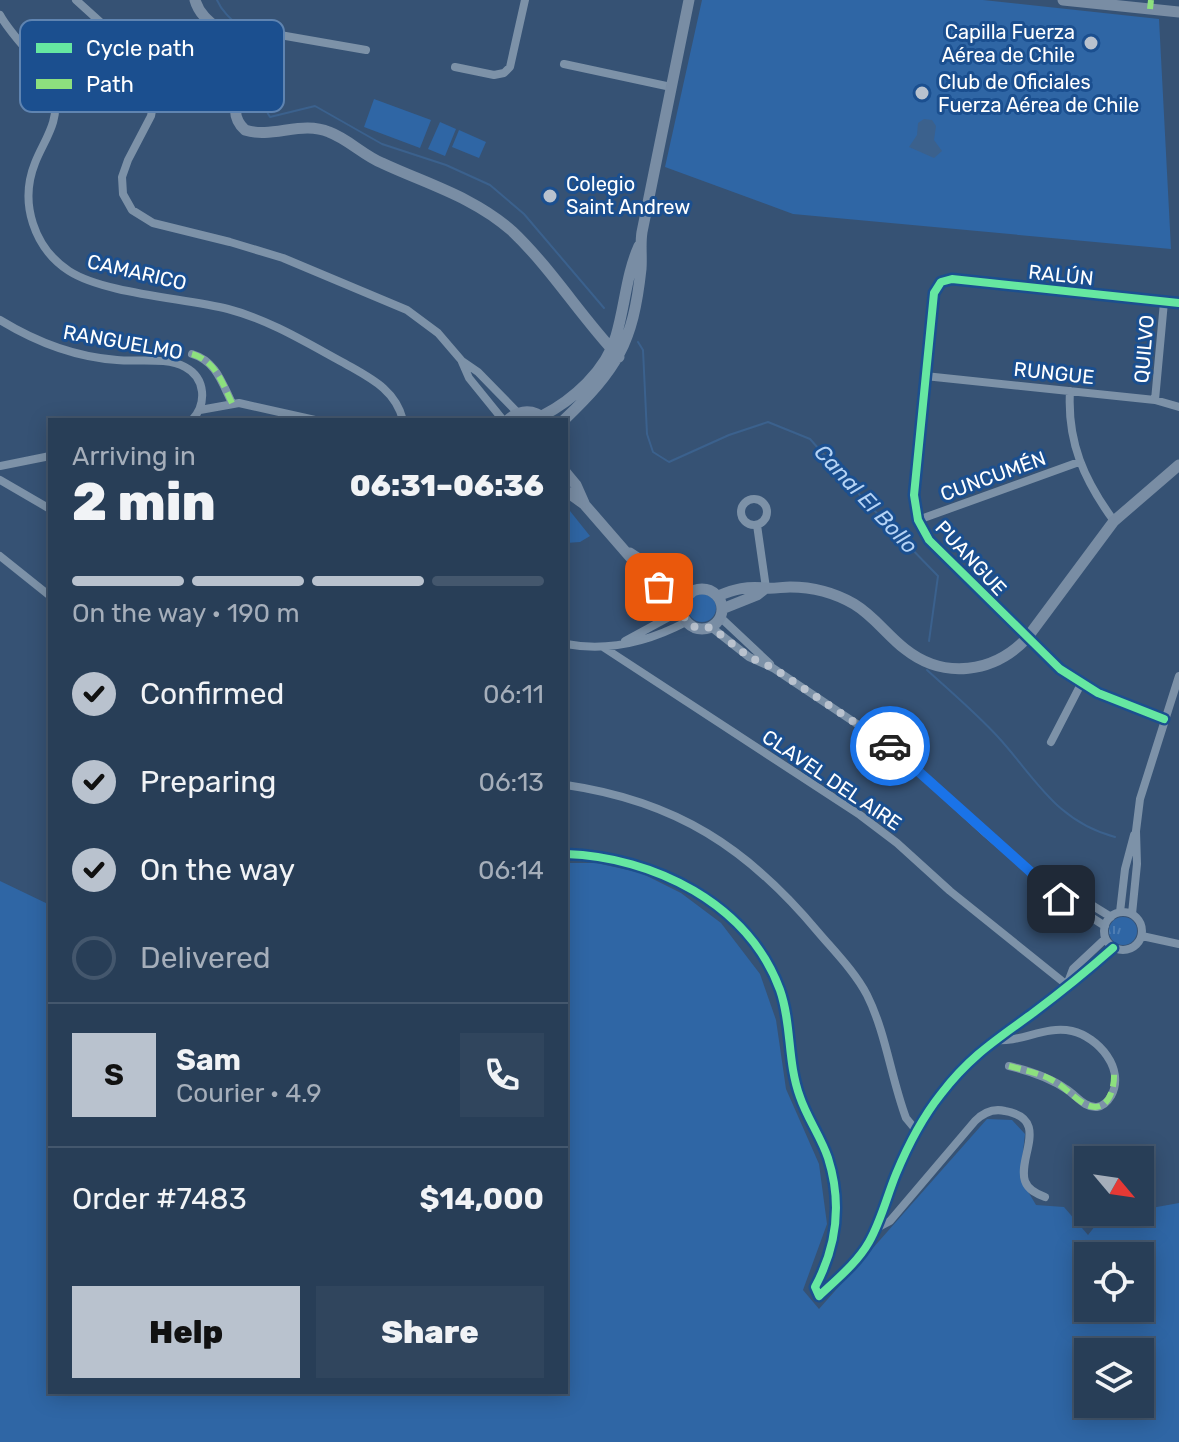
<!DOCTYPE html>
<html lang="en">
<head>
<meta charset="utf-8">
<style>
  body { margin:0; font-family:Rubik,sans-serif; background:#30455d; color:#f1f3f6; height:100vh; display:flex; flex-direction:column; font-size:30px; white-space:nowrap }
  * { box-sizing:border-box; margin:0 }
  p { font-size:26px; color:#a5aeba }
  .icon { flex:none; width:44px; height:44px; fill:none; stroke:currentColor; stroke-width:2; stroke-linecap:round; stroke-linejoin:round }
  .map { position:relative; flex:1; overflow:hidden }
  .side { position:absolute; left:48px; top:418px; width:520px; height:976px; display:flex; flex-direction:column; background:#283e57; border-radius:0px; box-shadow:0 4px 20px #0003,0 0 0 2px #44576d }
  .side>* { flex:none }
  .needle { width:52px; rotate:119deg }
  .tools { position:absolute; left:1074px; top:1146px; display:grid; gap:16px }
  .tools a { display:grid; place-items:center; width:80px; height:80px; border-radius:0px; background:#283e57; box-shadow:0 4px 20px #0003,0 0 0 2px #44576d; font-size:40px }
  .pin { position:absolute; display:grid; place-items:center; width:68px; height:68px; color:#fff; margin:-34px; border-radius:16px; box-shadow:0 4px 12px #0006 }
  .courier { position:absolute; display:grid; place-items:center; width:80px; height:80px; margin:-40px; border:6px solid #1a73e8; border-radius:50%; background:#fff; color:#222; box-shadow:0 2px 10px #0007 }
  .summary em { font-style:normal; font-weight:800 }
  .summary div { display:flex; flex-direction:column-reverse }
  .summary { display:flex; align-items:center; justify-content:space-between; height:136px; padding:0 24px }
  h1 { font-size:52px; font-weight:800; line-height:60px }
  .bar { display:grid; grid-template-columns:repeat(4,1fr); gap:12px 8px; align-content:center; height:96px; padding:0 24px }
  .bar i { height:10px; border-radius:6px; background:#44576d }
  .bar .selected { background:#b9c2ce }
  .bar p { grid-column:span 4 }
  .line { display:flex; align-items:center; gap:20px; padding:0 24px; border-top:2px solid #44576d }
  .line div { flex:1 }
  .round { display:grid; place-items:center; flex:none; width:84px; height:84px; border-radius:0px; background:#30455d }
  ol { padding:0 24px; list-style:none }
  li { display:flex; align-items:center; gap:24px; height:88px }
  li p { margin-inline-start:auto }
  li .icon { padding:8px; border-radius:50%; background:#b9c2ce; color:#111; stroke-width:4 }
  li:last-child { color:#a5aeba }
  li i { width:44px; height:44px; border:4px solid #44576d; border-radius:50% }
  .action { display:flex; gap:16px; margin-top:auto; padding:16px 24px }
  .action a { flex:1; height:92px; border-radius:0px; background:#b9c2ce; color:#111; font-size:32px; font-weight:800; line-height:92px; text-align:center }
  .action a+a { background:#30455d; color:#f1f3f6 }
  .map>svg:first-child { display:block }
  .grass { fill:#2f66a5; fill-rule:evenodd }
  .park { fill:url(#park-tufts) }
  .water { fill:#3b618d }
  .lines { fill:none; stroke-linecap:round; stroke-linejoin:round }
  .stream { stroke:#3b618d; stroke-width:2 }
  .street { stroke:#7d92a8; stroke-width:8 }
  .secondary { stroke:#798da4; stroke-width:11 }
  .quiet { stroke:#8de07e; stroke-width:6; stroke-dasharray:12 6; stroke-linecap:butt }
  .cycleway-casing { stroke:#1b4f8f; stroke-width:13 }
  .cycleway { stroke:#66e7a1; stroke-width:8 }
  .done { stroke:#b9c2ce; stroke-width:8; stroke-dasharray:0 14.4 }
  .route { stroke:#1a73e8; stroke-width:10 }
  .poi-dot { fill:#b9c2ce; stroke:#1b4f8f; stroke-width:3 }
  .labels { text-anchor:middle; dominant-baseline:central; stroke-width:6; stroke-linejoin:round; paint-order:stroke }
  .poi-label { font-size:20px; fill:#fff; stroke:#1b4f8f; text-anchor:start }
  .street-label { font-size:20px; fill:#fff; stroke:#1b4f8f }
  .water-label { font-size:22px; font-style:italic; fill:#b5d3f5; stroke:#1b4f8f }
  .key { fill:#1b4f8f; stroke:#5f84b1; stroke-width:2 }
  .key-label { font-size:22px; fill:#fff }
</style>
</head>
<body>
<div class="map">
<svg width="1179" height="1442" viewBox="0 0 1179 1442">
  <defs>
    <pattern id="park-tufts" width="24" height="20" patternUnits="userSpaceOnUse" patternTransform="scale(2)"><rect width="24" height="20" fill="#2f66a5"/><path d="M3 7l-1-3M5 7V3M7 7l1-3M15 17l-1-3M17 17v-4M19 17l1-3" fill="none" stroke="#4e7db2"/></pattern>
  </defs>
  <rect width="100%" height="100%" fill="#365274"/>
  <path class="grass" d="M702,0H983L1159,19L1171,249L793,214L665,167Z
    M374,99L431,120L420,148L364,127Z
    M440,122L456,129L445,156L428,149Z
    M459,130L486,142L479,158L452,147Z
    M566,506L590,536L580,542L566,543Z
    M688 608a14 14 0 1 1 28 0a14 14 0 1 1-28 0Z
    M566,863H597L641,873L681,893L721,923L760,974L776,1020L786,1089L819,1164L827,1224L803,1290L819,1309L987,1119L1012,1120L1025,1134L1020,1178L1036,1205L1064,1207L1088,1235L1103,1216L1140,1212V1210L1179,1203V1442H0V881L50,905V1392H566ZM1088,1256H1140V1308H1088ZM1088,1352H1140V1404H1088Z"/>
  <path class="park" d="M1109 931a14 14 0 1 1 28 0a14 14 0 1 1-28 0Z"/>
  <path class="water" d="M924,119L932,120L936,126L934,140L942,151L934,158L909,147L917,135L918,123Z"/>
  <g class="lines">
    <path class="stream" d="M217,0C226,21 250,30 260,50
      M263,64C267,82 259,101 270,117L315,106L382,144L446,165L490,185L524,214L604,308
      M638,342L643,350L647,434L653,452L669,462L729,435L768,422L810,439L868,504L938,576L929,641
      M927,670C951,692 977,714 999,738C1036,779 1057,822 1115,837"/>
    <path class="street" d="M76,0L139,57L148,69L153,84L154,100L151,116L128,160L122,177L123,194L132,210L153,223L230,242L283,258L407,310L438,333L462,361L478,372L518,413
      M0,15C14,41 49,68 54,95C60,122 44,140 35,163C19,203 34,248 69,271C105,294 184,298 228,309C270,320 307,343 344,363C370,378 395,389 403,420
      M564,64L671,87
      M244,65L265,56L280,35L366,50
      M455,67L494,75L504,73L510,67L525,0
      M0,320C36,342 75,357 117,360C138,362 167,357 185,367C206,378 207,404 192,420
      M192,354C216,361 222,383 232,403
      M462,362L469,378L503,420
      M925,376L1155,400L1179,407
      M1070,391C1067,442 1084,480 1114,521
      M1155,400L1164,302
      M200,410L239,403L315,420
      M0,466L50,456
      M0,480L50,509
      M741 512a13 13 0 1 1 26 0a13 13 0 1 1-26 0Z
      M918,520L1079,462
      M757,525L766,588
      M0,556L50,596
      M720,617L770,664
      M711,627L749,657L773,668L893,748L987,834L1041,880L1053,893L1105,926
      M625,641L682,610
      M566,644C609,652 648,642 686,622
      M603,647L860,815L897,843L950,891L1067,985
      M1164,719L1098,693L1060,669L929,540L918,520L914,495L934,293L941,282L952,279L1179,303
      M1051,742L1081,684
      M566,785C676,801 748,848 818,932C835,952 855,972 867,995C886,1033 891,1078 906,1118L916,1130
      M566,854C653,857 748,903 780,990C792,1024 787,1062 800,1097C807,1118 821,1137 828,1158C842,1202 837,1246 815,1287L819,1296C837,1279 857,1263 869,1242C881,1221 887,1196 896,1174C908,1145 922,1118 941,1094C970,1056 996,1040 1033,1013C1061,992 1087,971 1113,948
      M1042,880L1069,891L1111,917
      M1104 931a19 19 0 1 1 38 0a19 19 0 1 1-38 0Z
      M1120,912L1125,869L1134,835
      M1132,914L1137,864L1136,831L1140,799L1179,676
      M1142,936L1179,944
      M1067,985L1073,969L1105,939
      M994,1040C1021,1043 1045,1025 1072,1031C1098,1037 1126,1069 1111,1096C1108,1101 1104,1106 1097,1107C1084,1108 1076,1095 1066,1089C1049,1077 1030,1071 1009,1066
      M875,1229L890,1221L975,1121C983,1113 993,1108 1005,1111C1051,1119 1017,1158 1025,1181C1028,1190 1037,1194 1045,1197"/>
    <path class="secondary" d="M195,0C202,26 234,32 243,58C251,84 221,108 245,130C272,139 302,120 329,132C348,139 363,155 382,163C427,184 474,197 512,231C552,269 581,317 619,357
      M1063,0L1179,12
      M542,416C573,400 606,371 616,336C625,306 626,275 639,246
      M508,420C520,409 534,409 546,420
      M564,420C617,369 633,344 641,269C642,257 640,244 642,232L689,0
      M566,473L576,485L584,503
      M566,491L584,504L644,573L683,603
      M630,553L691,593
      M682 609a20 20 0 1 1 40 0a20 20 0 1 1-40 0Z
      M718,596C735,589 747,586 765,588C773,589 782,587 790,587C812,587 835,593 854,604C874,616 887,635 905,649C944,680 994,673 1027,638L1114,521L1179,465
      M722,609L757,595L766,588"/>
    <path class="quiet" d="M1150,9L1151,0
      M192,354C216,361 222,383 232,403
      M1009,1066C1024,1070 1039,1073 1052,1080C1064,1086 1072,1096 1083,1103C1107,1117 1115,1090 1114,1072"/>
    <defs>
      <path id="cycleway" d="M1164,719L1098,693L1060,669L929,540L918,520L914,495L934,293L941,282L952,279L1179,303
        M566,854C653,857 748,903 780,990C792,1024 787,1062 800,1097C807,1118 821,1137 828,1158C842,1202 837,1246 815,1287L819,1296C837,1279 857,1263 869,1242C881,1221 887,1196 896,1174C908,1145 922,1118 941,1094C970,1056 996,1040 1033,1013C1061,992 1087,971 1113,948"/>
    </defs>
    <use href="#cycleway" class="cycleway-casing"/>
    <use href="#cycleway" class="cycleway"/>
  </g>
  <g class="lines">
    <path class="done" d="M659,587L683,603C680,622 694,632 711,627L749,657L773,668L890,746"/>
    <path class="route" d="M890,746L1061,899"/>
  </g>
  <g class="poi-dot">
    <circle cx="1091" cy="43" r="8"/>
    <circle cx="922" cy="93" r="8"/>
    <circle cx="550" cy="196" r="8"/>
  </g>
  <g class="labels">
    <g class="poi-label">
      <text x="1075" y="32" text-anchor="end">Capilla Fuerza<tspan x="1075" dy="23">Aérea de Chile</tspan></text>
      <text x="938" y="82">Club de Oficiales<tspan x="938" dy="23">Fuerza Aérea de Chile</tspan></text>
      <text x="566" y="184">Colegio<tspan x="566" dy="23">Saint Andrew</tspan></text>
    </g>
    <g class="street-label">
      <text transform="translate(137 272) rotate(13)">CAMARICO</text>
      <text transform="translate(1061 275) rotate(6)">RALÚN</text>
      <text transform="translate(123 342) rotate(10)">RANGUELMO</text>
      <text transform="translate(1144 349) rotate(-85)">QUILVO</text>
      <text transform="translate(1054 373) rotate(6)">RUNGUE</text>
      <text transform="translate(993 476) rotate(-20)">CUNCUMÉN</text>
      <text transform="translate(971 558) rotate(47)">PUANGUE</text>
      <text transform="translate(832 780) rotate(34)">CLAVEL DEL AIRE</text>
    </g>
    <g class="water-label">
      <text transform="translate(866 499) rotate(47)">Canal El Bollo</text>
    </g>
  </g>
  <rect x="20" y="20" width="264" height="92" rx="12" class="key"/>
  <rect x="36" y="43" width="36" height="10" fill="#66e7a1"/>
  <rect x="36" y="79" width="36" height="10" fill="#8de07e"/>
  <g class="key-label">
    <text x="86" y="56">Cycle path</text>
    <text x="86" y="92">Path</text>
  </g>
</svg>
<div class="tools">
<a><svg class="needle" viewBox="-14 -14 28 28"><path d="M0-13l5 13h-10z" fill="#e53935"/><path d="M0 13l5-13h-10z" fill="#a5aeba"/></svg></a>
<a><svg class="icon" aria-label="locate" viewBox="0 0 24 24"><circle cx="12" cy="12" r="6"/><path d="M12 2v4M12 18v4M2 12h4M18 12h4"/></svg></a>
<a><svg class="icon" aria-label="layers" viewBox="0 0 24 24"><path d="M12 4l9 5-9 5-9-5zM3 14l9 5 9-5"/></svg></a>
</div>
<div class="pin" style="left:659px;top:587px;background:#ea580c"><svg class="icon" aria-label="bag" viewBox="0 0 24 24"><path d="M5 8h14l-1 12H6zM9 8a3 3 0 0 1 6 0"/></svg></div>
<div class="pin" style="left:1061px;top:899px;background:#1f2937"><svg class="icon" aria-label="home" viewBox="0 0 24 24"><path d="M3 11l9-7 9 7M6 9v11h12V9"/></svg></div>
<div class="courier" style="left:890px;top:746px"><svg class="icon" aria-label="car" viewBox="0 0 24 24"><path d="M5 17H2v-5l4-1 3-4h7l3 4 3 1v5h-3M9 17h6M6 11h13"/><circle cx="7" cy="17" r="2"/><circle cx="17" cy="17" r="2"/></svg></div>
<section class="side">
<div class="summary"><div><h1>2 min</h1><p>Arriving in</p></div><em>06:31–06:36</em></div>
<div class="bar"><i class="selected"></i><i class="selected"></i><i class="selected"></i><i></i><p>On the way · 190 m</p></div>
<ol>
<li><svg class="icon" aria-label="check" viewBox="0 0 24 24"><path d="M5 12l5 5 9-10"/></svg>Confirmed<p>06:11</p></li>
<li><svg class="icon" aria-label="check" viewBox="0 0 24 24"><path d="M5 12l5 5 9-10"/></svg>Preparing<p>06:13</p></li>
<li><svg class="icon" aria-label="check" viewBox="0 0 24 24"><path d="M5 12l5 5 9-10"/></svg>On the way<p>06:14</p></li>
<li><i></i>Delivered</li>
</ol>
<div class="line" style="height:144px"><b class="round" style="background:#b9c2ce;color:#111">S</b><div><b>Sam</b><p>Courier · 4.9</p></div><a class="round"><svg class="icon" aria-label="phone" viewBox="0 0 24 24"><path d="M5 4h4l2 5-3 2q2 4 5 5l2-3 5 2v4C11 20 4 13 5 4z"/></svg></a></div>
<div class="line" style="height:104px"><div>Order #7483</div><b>$14,000</b></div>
<div class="action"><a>Help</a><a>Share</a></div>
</section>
</div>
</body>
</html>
